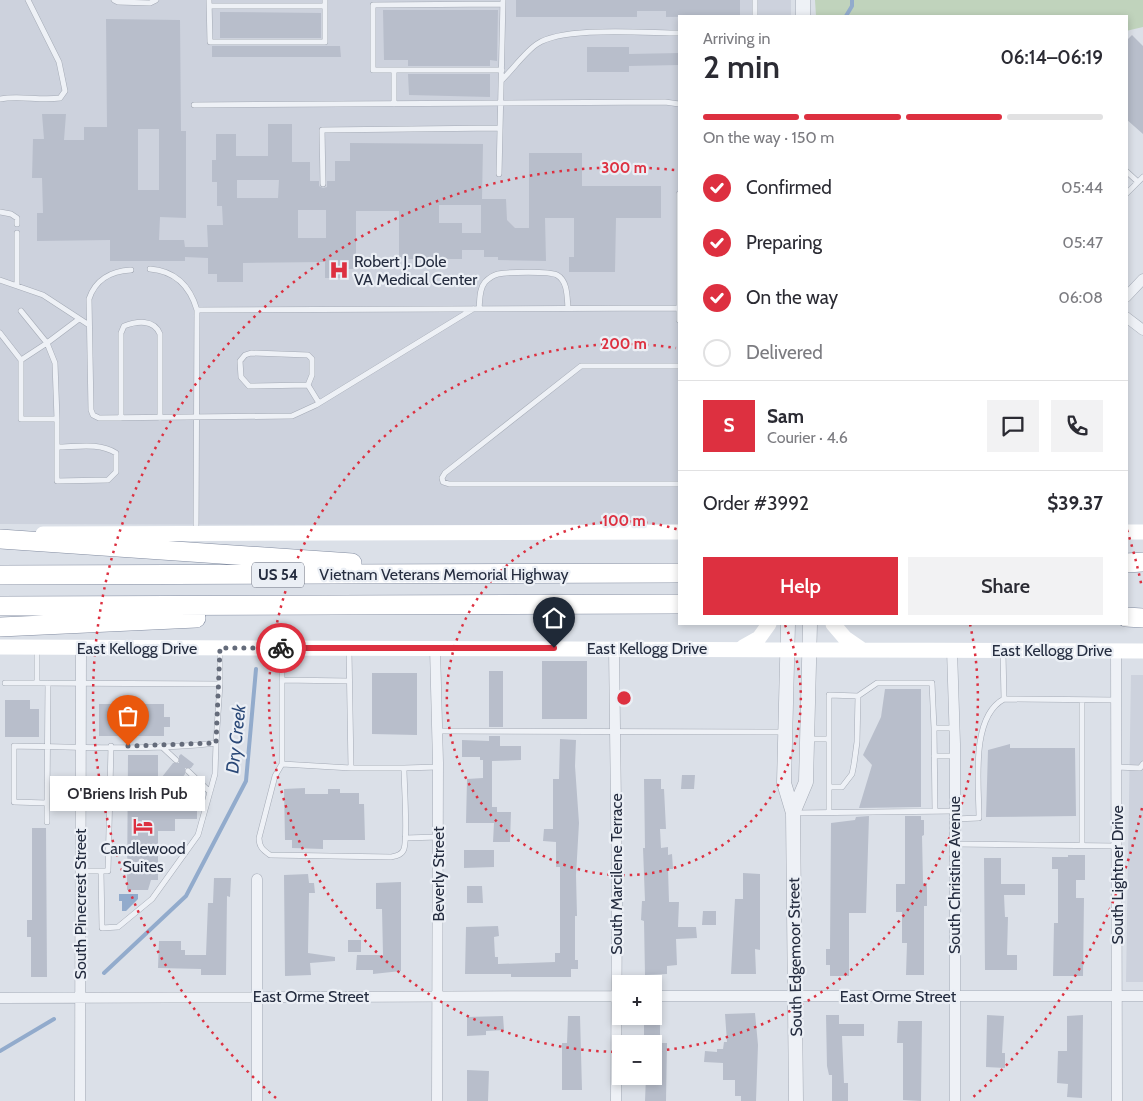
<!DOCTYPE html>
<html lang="en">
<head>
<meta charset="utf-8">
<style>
  body { margin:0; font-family:Cabin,sans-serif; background:#f2f2f3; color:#2b2b33; height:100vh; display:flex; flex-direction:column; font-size:19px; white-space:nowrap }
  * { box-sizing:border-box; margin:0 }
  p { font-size:16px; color:#7c7c81 }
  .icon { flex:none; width:28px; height:28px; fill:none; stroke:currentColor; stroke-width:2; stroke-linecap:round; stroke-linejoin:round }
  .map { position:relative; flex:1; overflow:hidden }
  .drawer { position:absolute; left:678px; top:15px; width:450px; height:610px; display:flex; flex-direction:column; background:#fff; border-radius:0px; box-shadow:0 2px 8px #0003 }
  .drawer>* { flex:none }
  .controls { position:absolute; left:612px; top:975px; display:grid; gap:10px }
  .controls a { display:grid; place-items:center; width:50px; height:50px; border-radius:0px; background:#fff; box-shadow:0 2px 8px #0003; font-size:25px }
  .pin { position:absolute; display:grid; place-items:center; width:42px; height:42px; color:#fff; margin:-51px -21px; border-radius:50% 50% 50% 0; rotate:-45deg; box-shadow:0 0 5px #0007 }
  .pin .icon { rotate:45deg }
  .courier { position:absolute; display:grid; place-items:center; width:50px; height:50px; margin:-25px; border:4px solid #dd3040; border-radius:50%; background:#fff; color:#222; box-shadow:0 1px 6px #0007 }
  .bubble { position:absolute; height:35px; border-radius:0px; background:#fff; box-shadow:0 2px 8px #0003; font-size:16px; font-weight:600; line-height:35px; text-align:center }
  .head em { font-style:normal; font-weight:600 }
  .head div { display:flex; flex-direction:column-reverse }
  .head { display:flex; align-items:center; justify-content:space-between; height:85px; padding:0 25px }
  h1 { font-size:32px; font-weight:600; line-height:38px }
  .bar { display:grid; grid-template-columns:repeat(4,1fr); gap:8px 5px; align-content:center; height:60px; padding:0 25px }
  .bar i { height:6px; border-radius:4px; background:#e1e1e2 }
  .bar .current { background:#dd3040 }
  .bar p { grid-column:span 4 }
  .line { display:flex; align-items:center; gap:12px; padding:0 25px; border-top:1px solid #e1e1e2 }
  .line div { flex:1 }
  .round { display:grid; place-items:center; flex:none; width:52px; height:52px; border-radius:0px; background:#f2f2f3 }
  ol { padding:0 25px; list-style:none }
  li { display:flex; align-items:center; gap:15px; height:55px }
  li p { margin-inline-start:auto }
  li .icon { padding:5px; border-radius:50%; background:#dd3040; color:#fff; stroke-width:4 }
  li:last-child { color:#7c7c81 }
  li i { width:28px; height:28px; border:2px solid #e1e1e2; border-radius:50% }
  .primary-button { display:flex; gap:10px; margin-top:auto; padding:10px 25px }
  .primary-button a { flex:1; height:58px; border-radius:0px; background:#dd3040; color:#fff; font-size:20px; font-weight:600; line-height:58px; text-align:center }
  .primary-button a+a { background:#f2f2f3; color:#2b2b33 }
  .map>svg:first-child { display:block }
  .built { fill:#cdd2dd }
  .green { fill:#c0d3bc }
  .water { fill:#92abcc }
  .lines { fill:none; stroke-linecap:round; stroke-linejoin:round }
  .stream { stroke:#92abcc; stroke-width:4 }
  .building { fill:#b8becb; fill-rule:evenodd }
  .service-casing { stroke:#a4aab5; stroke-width:6 }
  .minor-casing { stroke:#a4aab5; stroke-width:11 }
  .tertiary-casing { stroke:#a4aab5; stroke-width:15 }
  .motorway-casing { stroke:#818ba0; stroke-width:20 }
  .service { stroke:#eef1f6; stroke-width:5 }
  .minor { stroke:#eef1f6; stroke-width:10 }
  .tertiary { stroke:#eef1f6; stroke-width:14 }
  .secondary { stroke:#fff; stroke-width:15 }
  .motorway { stroke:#fff; stroke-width:19 }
  .done { stroke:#646b7a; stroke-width:5; stroke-dasharray:0 9 }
  .route { stroke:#dd3040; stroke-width:6 }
  .ring { fill:none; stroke:#dd3040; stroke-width:2.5; stroke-dasharray:2.5 5 }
  .labels { text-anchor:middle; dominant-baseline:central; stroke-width:4.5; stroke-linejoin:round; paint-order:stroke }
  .shield { fill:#ebeff5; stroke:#606676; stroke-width:1 }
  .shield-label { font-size:15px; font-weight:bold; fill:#242c3f }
  .poi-label { font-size:16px; fill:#242c3f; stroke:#ebeff5; text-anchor:start }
  .street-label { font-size:16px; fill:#242c3f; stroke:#ebeff5 }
  .water-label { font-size:18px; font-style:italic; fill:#2a4877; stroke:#ebeff5 }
  .centre { fill:#dd3040; stroke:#ebeff5; stroke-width:2.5 }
  .ring-label { font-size:15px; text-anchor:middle; font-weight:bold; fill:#dd3040; stroke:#ebeff5; stroke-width:4.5; stroke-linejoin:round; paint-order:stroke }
</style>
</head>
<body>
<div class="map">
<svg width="1143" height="1101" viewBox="0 0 1143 1101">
  <rect width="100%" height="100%" fill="#dbe0e8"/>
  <path class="built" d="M0,0H791V16H679V526L0,524Z
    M1131,675H1143V982H1126Z"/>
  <path class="green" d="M815,0H1143V27L1126,31V16H816Z"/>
  <path class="water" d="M119,894H138V899L126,911H122V901H119Z"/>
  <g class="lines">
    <path class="stream" d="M846,16L852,6V0
      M104,973L186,896L246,781L256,669
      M0,1051L54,1019"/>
  </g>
  <path class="building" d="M516,0H740V16L666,17V11H637V17H516Z
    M383,10H498L497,61L490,60V66H408V60H384Z
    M220,12L321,13V38H220Z
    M106,19L180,20L181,131H186V218L160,217L159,240H184L185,247H208L207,225H223L222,206H217V182H212V160H216V134H236V156H268V124H292V162H310V181H319V186L323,188L327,187V181H335V161H350V143L483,144L482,199H506L507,220L515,228H529V153H582V186H661V218H616L615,272H569V257H574V218H545L546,261L498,260V257H484V250H462V259H399V211H356V269H348V278H325V262L243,263V282H217V274H208V258L185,257V261H110V240L37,241V213H43L42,178H32L33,139H44L42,114H66L64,140H84V127H107ZM138,129H159V190H138ZM237,180H279L278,198H237ZM439,205H481V233H462V223H439ZM298,210H326V238H298Z
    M1132,35L1143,46V134L1126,119V41Z
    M212,46H340L341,57H212Z
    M587,47H629V54L679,53V65L629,66V72H587Z
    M408,74H490V97L409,95Z
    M542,661H587V719H542Z
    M489,671H503V727H489Z
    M372,673H417V735L372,734Z
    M885,689H921V807L859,808L872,765L863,755L881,717Z
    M5,700H30V709H39V737H5Z
    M99,704H164V717H170V727H164V736H99Z
    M489,736H500V746H521V760L492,761V807H497V812H511L510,842H493L494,823H466L467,779L483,778V760H480V757H462V740L489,741Z
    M560,739L576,740L575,766L579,823L576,875L577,916H575V960H578V969H571V977H511V974H465L466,927L498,926L499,936L494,937L495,957H498V964L555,962V953H560V867H556V842L543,841L544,829H553V779H559Z
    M1010,744V748H1075L1076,816L986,817L988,750Z
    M181,754L194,764L191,768H185V774L174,789H191L197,793V819H175V831H158V880H151L148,890H127L128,755H158V782L173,763H179V756Z
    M682,775H695L694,789H681Z
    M644,779H661V789H664L666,829H660L661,848L668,847V855L672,854L673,869H668L669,902H679L678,927H696L697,938L676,939L677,965L667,966V974L645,975L644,921L641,920L642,901H645L643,848H645Z
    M305,788V794H328V789H340V793H359V804H364L365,840H323V849L292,848V840H285L284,789Z
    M869,816L866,913H849V976H830V965H826V949H830L831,823L855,820L856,817Z
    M905,816H921V820H924V835L922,836L923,883H927V906H924V975H906L907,943H902V912H896V884H905Z
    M32,828H46L47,977H31V937H27V920H32Z
    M464,850H494V867L464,868Z
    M1068,855H1085V880H1076V898H1084L1083,976H1053L1054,923H1058V869H1052V857H1068Z
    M984,858H1001V884H1025V895H1004L1005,917H1008L1007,955H1017V970H985Z
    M743,873L760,874V950L755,949L756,974H731L735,899H743Z
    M308,874L309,883H314L315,893H309L308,953L335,957V961L310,963L311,975L285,976L284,875Z
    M214,878H231L230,897L227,896L226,975H201V969L158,968L159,941H181V950H185V955H206L208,903H213Z
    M401,882V971L373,974V970H356L357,955H383L382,909H376V883Z
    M467,886H482L483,903H467Z
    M703,911H716V925H702Z
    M348,940H361V952H348Z
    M755,1013L758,1045L756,1101H741V1096H735V1080H723V1063L704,1062L705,1051L717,1052V1049H723L724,1042H727L725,1014Z
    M826,1015H839V1024H864V1036H842L844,1083H848V1101H832V1075H829L827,1066Z
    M987,1015L1004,1016L1002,1053H1005V1068L986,1067Z
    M1083,1015L1082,1098L1067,1097L1068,1084L1057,1083L1058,1051H1067V1016Z
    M503,1016L504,1030L486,1031V1035L467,1036V1017Z
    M568,1016H580L582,1090H562V1043H567Z
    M644,1016H660V1043H667L666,1101H645L646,1076H654V1044H644Z
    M898,1021H922L921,1101L903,1100V1043H897Z
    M467,1070L489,1071L488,1101H467Z"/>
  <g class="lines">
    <defs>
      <path id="service" d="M114,0L118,2L150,3L156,0
        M209,0L210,42H325V0
        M755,0V16
        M210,6H325
        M394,70H502
        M502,80C513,69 526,51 537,44C564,26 645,33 679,33
        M0,99C19,95 40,101 60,98L65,91L59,62L28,0
        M394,104V70H373V5L503,4
        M194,105L665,102L679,104
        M1126,171L1138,182
        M499,174L503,0
        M323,184L322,130L499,128
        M679,194V320
        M1126,194L1143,177
        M0,212L11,214L17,218V224
        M17,233V286
        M150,269C175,271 190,286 197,310L196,532
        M131,270C111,271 95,280 89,299L91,410L93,415L99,418L292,416L316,405L473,309
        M0,280L43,295L89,325
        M479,309C480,300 479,289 485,282C488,279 494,275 498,274C508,272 549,271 557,275C568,281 567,298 568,308
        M197,310L679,308
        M21,311L47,343L21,360V419H57L55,363L47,343L79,319
        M0,333L21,360
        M679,366H581L445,473L442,478L443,482L449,484H679
        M308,385L249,386L241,377L240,361L245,355L251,353L308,355L312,359V375L308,385L319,403
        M121,418V333L124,326C137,321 154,319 160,334V418
        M57,419V447C76,447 99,442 116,453V472L108,480L57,481V447
        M282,651V764L275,776L259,838C259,847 263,850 270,855L391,857C396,856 402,855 404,849C408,837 404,784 404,768L438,767
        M349,651L351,768H404
        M1003,653L1004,699L1116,700
        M282,680L349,681
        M5,683H37V648
        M37,683L220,684V648
        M48,683L47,803L14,802V746C81,747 150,751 216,743L220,684
        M858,696L877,683H932L934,728H955
        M1082,700V846
        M934,728L935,811
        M437,731L785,732
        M807,739H829V813
        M161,746L176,760
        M934,756H955
        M282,764L351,768
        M1116,767L1140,768L1143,764
        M188,771L210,792
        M829,787H842L852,774L854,764L857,742L858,696L829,695V739
        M47,803V822
        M795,813L954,811
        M955,819L979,818C979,785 970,717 1004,699
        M405,838L438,837
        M955,844L1116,846
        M81,871H108L111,746
        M101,871L102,928L118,927L152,899L198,835L215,774L216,743"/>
      <path id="minor" d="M1126,297L1143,279
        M1126,317L1143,330
        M435,648L438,763L437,1101
        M614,648L617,887L616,1101
        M952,650L955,744V1101
        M1116,650L1117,1101
        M257,879V1101
        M654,996H1143
        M0,998L621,996
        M80,1101L81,648"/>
      <path id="tertiary" d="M803,0V16
        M788,624L784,783L793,813L796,1101
        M793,813L806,782L810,624"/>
      <path id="motorway" d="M0,539L352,563
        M1126,563L1143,562
        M0,575L679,573
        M0,606L679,604
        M1126,617L1143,618
        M0,627L196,618"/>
    </defs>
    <use href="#service" class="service-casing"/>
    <use href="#minor" class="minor-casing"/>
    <use href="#tertiary" class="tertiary-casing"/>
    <use href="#motorway" class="motorway-casing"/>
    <use href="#service" class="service"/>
    <use href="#minor" class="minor"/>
    <use href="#tertiary" class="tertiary"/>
    <path class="secondary" d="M1126,532H1143
      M43,534L679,532
      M833,624L845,638L861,649
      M0,647L1143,651
      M743,647L759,638L769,624"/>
    <use href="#motorway" class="motorway"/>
  </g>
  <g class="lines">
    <path class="done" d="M128,746L216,743L220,648H281"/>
    <path class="route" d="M281,648H554"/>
  </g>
  <g class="ring">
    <path d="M785 625A177 177 0 1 1 679 530"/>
    <path d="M621 1052A354 354 0 1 1 676 348M970 624A354 354 0 0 1 655 1051"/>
    <path d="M1142 808A530 530 0 0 1 972 1098M276 1098A530 530 0 0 1 675 170M1127 530A530 530 0 0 1 1142 588"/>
  </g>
  <defs>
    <symbol id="hospital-bare" viewBox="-9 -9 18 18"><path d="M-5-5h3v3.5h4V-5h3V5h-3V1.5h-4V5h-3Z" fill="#dd3040" stroke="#ebeff5" stroke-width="2.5" paint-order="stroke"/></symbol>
    <symbol id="hotel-bare" viewBox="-9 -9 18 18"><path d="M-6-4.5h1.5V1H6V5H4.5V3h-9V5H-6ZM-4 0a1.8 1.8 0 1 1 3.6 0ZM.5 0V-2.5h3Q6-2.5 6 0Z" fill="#dd3040" stroke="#ebeff5" stroke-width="2.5" paint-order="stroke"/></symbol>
  </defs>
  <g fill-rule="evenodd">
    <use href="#hospital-bare" x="325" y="256" width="28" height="28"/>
    <use href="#hotel-bare" x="129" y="812" width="28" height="28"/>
  </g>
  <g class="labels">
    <rect class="shield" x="252" y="562.5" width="52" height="25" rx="4"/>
    <g class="shield-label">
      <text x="278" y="575">US 54</text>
    </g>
    <g class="poi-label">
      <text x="354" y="261">Robert J. Dole<tspan x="354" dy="18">VA Medical Center</tspan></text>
      <text x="143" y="848" text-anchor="middle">Candlewood<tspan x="143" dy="18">Suites</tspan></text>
    </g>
    <g class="street-label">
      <text x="444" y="574">Vietnam Veterans Memorial Highway</text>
      <text x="137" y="648">East Kellogg Drive</text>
      <text x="647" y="648">East Kellogg Drive</text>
      <text x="1052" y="650">East Kellogg Drive</text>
      <text transform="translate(438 874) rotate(-90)">Beverly Street</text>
      <text transform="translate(616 874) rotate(-90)">South Marcilene Terrace</text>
      <text transform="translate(954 875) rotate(-90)">South Christine Avenue</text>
      <text transform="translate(1117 875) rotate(-90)">South Lightner Drive</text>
      <text transform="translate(80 904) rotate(-90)">South Pinecrest Street</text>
      <text transform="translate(795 957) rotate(-91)">South Edgemoor Street</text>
      <text x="311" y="996">East Orme Street</text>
      <text x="898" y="996">East Orme Street</text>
    </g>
    <g class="water-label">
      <text transform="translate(236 739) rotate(-84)">Dry Creek</text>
    </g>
  </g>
  <circle cx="624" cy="698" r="8" class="centre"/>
  <g class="ring-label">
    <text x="624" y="173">300 m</text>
    <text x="624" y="349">200 m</text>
    <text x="624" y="526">100 m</text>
  </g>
</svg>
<div class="controls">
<a>+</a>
<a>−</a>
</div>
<div class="pin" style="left:128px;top:746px;background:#ea580c"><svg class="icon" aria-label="bag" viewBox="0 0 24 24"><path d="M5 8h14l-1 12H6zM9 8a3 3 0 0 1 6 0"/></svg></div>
<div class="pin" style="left:554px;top:648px;background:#1f2937"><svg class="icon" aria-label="home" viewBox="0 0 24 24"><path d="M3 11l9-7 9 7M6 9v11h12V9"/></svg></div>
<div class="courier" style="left:281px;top:648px"><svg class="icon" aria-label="bike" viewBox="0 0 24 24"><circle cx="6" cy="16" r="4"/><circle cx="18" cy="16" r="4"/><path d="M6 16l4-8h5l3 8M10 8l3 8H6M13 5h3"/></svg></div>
<div class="bubble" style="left:50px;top:776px;width:155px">O'Briens Irish Pub</div>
<section class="drawer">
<div class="head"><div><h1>2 min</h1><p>Arriving in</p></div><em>06:14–06:19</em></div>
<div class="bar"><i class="current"></i><i class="current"></i><i class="current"></i><i></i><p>On the way · 150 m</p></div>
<ol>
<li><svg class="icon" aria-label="check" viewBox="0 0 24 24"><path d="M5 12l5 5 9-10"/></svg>Confirmed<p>05:44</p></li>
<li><svg class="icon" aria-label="check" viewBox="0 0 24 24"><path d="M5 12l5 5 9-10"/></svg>Preparing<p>05:47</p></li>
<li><svg class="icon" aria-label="check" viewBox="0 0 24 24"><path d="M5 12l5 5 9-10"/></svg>On the way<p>06:08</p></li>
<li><i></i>Delivered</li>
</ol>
<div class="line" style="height:90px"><b class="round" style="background:#dd3040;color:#fff">S</b><div><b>Sam</b><p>Courier · 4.6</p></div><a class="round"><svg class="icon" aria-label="chat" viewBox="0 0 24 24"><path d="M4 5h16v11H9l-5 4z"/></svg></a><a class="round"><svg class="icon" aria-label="phone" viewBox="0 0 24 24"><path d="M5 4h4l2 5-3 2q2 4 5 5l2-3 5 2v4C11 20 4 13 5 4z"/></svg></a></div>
<div class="line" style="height:65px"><div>Order #3992</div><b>$39.37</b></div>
<div class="primary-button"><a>Help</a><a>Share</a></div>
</section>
</div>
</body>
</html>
